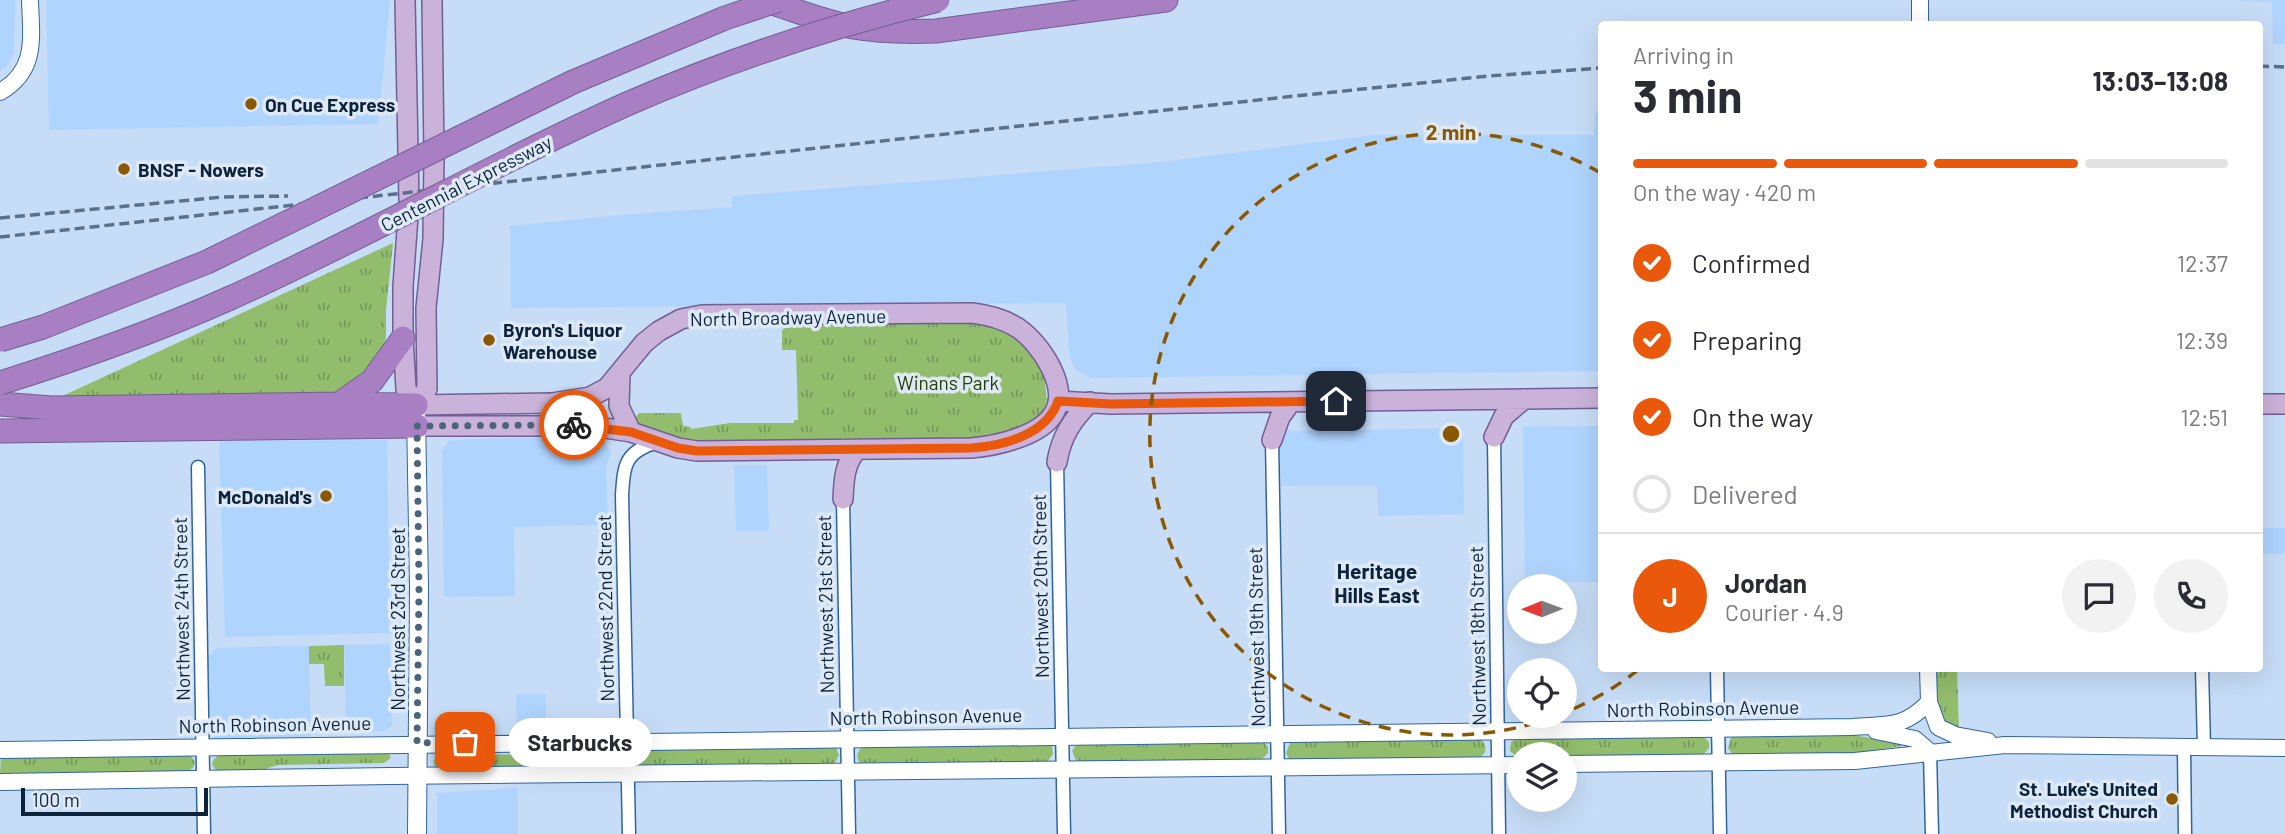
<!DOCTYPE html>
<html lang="en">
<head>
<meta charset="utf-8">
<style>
  body { margin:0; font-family:Barlow,sans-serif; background:#f2f2f3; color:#2b2b33; height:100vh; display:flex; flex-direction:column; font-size:26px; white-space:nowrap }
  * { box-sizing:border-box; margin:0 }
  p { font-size:23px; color:#7c7c81 }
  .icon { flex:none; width:38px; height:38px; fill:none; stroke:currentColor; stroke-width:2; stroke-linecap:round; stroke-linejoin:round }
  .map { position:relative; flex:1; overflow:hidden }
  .details { position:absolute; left:1598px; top:21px; width:665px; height:651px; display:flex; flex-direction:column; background:#fff; border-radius:7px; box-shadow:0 7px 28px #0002 }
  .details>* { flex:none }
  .needle { width:46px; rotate:269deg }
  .fabs { position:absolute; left:1507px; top:574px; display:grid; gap:14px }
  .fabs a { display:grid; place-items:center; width:70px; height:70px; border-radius:50%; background:#fff; box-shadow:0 7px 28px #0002; font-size:35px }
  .scale { position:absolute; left:21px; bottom:18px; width:187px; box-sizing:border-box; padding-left:7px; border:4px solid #0c233b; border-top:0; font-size:19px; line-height:24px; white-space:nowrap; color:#0c233b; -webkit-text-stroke:5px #dee9f6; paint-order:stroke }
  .pin { position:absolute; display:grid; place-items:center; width:60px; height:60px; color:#fff; margin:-30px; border-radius:14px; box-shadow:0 4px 10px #0006 }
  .courier { position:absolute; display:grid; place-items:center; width:70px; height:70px; margin:-35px; border:5px solid #ea580c; border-radius:50%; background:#fff; color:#222; box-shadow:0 2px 9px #0007 }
  .bubble { position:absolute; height:49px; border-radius:24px; background:#fff; box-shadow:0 7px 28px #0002; font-size:23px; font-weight:700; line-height:49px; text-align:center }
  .overview em { font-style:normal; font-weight:700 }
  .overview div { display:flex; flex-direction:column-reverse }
  .overview { display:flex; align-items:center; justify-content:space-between; height:119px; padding:0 35px }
  h1 { font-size:46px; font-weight:700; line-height:52px }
  .bar { display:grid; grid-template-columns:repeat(4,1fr); gap:10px 7px; align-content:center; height:84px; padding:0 35px }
  .bar i { height:9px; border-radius:5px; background:#e1e1e2 }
  .bar .on { background:#ea580c }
  .bar p { grid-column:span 4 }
  .line { display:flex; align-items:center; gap:18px; padding:0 35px; border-top:2px solid #e1e1e2 }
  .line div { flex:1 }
  .round { display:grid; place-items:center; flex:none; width:74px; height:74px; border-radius:37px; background:#f2f2f3 }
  ol { padding:0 35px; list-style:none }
  li { display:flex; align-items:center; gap:21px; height:77px }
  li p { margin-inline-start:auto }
  li .icon { padding:7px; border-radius:50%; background:#ea580c; color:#fff; stroke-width:4 }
  li:last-child { color:#7c7c81 }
  li i { width:38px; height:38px; border:4px solid #e1e1e2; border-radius:50% }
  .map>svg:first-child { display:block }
  .built { fill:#afd4fe }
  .grass { fill:url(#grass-tufts) }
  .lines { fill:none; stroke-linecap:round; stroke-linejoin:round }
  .minor-casing { stroke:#30669f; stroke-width:15 }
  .tertiary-casing { stroke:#30669f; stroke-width:18 }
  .secondary-casing { stroke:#30669f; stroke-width:20 }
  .primary-casing { stroke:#725f93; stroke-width:22 }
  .motorway-casing { stroke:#725f93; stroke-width:25 }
  .minor { stroke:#fff; stroke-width:12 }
  .tertiary { stroke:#fff; stroke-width:16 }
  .secondary { stroke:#fff; stroke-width:18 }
  .primary { stroke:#cbb2db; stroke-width:19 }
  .motorway { stroke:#a97fc3; stroke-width:23 }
  .rail { stroke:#5a7189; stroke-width:3.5; stroke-dasharray:10 5; stroke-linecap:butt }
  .motorway-bridge-casing { stroke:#725f93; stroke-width:25; stroke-linecap:butt }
  .motorway-bridge { stroke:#a97fc3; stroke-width:23 }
  .done { stroke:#4d647d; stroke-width:7; stroke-dasharray:0 12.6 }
  .route { stroke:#ea580c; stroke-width:9 }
  .ring { fill:none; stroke:#8a5800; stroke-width:3.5; stroke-dasharray:12 9 }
  .poi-dot { fill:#8a5800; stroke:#dee9f6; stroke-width:2.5 }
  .labels { text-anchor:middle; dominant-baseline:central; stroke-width:7; stroke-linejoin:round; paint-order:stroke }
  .poi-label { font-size:19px; font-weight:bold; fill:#0c233b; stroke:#dee9f6; text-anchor:start }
  .street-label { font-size:19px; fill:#0c233b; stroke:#dee9f6 }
  .park-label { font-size:19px; fill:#234000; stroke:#dee9f6 }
  .neighbourhood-label { font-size:21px; font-weight:bold; fill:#0c233b; stroke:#dee9f6 }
  .centre { fill:#8a5800; stroke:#dee9f6; stroke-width:3.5 }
  .ring-label { font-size:21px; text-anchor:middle; font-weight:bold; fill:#8a5800; stroke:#dee9f6; stroke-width:7; stroke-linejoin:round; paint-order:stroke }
</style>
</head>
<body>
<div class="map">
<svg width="2285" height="834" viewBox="0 0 2285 834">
  <defs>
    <pattern id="grass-tufts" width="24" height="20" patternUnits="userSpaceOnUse" patternTransform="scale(1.75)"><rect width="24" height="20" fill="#92bd6c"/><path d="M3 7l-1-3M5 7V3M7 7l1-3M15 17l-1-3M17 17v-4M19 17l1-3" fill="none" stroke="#76995a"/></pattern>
  </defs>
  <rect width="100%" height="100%" fill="#c7ddf7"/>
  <path class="built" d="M0,0H15L14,53L6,68L0,71Z
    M46,0H389L390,2L378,124L49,130Z
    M2285,0V44H2273L2272,2L2220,1Z
    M1601,109V371L1092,378L1077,371L1072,363L1069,353L1066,303L511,308L510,226L631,214L732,207V196L1162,162L1373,135H1594L1595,113Z
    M1523,426H1601V582H1525Z
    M1463,428L1464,514L1378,516L1377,486H1281L1279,431Z
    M511,438H603L611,452L606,468L608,525L514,527L515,596L444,597L442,451L450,440Z
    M387,440L390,633L225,637L219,441Z
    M734,465H767L769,531H736Z
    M2259,528H2285V554H2259Z
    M390,644L392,726L384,731L346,732L344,645Z
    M281,646H309L311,737L215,739L211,730L208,657L217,648Z
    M516,694H546V730H517Z
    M518,788V834H437V793Z"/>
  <path class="grass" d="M393,243L386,310V338L379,358L363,377L334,394L56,399Z
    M976,321C1011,328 1046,355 1046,393C1047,398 1047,404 1045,409C1036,426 1009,432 993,438L714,444L664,437L638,423L635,418L639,413H681L683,426L691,427V429L730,423H794V420H798L796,350H782V331L787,323Z
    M344,645V686H325L324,664H309V646Z
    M1937,669H1957L1959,730L1944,725L1937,704Z
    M1846,734L1903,743L1901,746L1846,755H1733L1728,748L1731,738L1735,735Z
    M1703,736L1709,742V748L1702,756L1565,758L1564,754H1519V758L1510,751L1511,742L1515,739Z
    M1296,739H1481C1489,748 1486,756 1475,759L1295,761L1289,759L1286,753L1290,743Z
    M1263,741L1268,747V753L1260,761L1077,763L1072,751L1077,743Z
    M1049,744L1052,746L1053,754L1047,762L861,765C856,759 856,753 862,747Z
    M832,746L836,748L839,755L834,765L644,768L638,764L637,760L642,749Z
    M571,748H613L618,754V762L609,768L441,770L434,765V760L441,755L552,754Z
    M388,752L391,758L384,763L278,765L262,770L222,771L216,770L212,765L213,760L220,754Z
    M190,755L195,762L193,768L186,772L0,774L1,757Z"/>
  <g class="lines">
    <defs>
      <path id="minor" d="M1494,437L1499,834
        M1272,440L1279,834
        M1057,462L1064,834
        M198,467L204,834
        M843,499L849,834
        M1717,668L1720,834
        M2202,668L2204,748
        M2184,748L2185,834
        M1930,752L1932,834
        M629,834L622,495C624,464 625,452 657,442"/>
      <path id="tertiary" d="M1920,24V0
        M0,92C38,70 31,37 30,0
        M1928,668L1929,702L1938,727L1955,735L1988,741
        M1876,731L1915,739L1930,752
        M0,750L1852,727C1887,724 1903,729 1929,702
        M1564,764L1855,761L2005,745L2285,748
        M0,782L391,776L1519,765"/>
      <path id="secondary" d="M416,414L419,587L417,834"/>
      <path id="primary" d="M405,0L409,202L403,286V338L406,389L416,405
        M620,375L619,406L631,432
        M1058,401L1111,404L1601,398
        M2259,404H2285
        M416,405L552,403L590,397L607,388L644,343L659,331L681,319L702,315L972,313C989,315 1004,319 1018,328C1040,343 1070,387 1054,413C1041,436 996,446 971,448L697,451L678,448L631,432L592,426H417
        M416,405L427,389L426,308L433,239L434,156L432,0
        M1494,437L1504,416L1524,399
        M1272,440L1280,417L1291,402
        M1057,462C1061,437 1072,420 1090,402
        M843,499C844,480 844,465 857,449"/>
      <path id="motorway" d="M763,0C793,9 823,22 853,27C881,32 908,32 936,31L1166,0
        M0,404L52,408L339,404L416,405
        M339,404L372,381L403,338
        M0,431L417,426"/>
    </defs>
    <use href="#minor" class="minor-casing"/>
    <use href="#tertiary" class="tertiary-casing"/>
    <use href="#secondary" class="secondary-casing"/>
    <use href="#primary" class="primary-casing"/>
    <use href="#motorway" class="motorway-casing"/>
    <use href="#minor" class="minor"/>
    <use href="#tertiary" class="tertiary"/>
    <use href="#secondary" class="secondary"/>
    <use href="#primary" class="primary"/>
    <use href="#motorway" class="motorway"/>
    <path class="rail" d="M2259,66L2285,67
      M0,218L223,197L288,196
      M0,237L1295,96L1489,76L1601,68"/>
    <defs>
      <path id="motorway-bridge" d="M0,340L43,327L207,262L573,82L725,18L779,0
        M0,383C77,359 154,332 228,299C363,239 492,164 627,104C728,60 831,26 938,0"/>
    </defs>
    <use href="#motorway-bridge" class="motorway-bridge-casing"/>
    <use href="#motorway-bridge" class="motorway-bridge"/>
  </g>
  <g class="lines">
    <path class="done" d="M465,742L417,743L419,587L417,426L574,425"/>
    <path class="route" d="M574,425L631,432L678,448L697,451L971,448C1004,446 1047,434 1058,401L1111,404L1336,401"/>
  </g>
  <path class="ring" d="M1638 670A301 301 0 0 1 1566 712M1556 716A301 301 0 1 1 1599 172"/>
  <g class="poi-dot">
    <circle cx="251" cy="104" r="7"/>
    <circle cx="124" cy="169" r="7"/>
    <circle cx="489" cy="340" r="7"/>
    <circle cx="326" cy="496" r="7"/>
    <circle cx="2172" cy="799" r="7"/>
  </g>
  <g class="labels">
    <g class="poi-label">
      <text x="265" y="104">On Cue Express</text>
      <text x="138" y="169">BNSF - Nowers</text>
      <text x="503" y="329">Byron's Liquor<tspan x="503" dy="22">Warehouse</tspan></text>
      <text x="312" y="496" text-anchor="end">McDonald's</text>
      <text x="2158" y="788" text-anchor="end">St. Luke's United<tspan x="2158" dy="22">Methodist Church</tspan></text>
    </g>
    <g class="street-label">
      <text transform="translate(466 183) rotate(-27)">Centennial Expressway</text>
      <text transform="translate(788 317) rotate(-1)">North Broadway Avenue</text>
      <text transform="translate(1040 586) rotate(-91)">Northwest 20th Street</text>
      <text transform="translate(825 604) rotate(-91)">Northwest 21st Street</text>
      <text transform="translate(605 608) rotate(-91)">Northwest 22nd Street</text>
      <text transform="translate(181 609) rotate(-91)">Northwest 24th Street</text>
      <text transform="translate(397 619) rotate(-90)">Northwest 23rd Street</text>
      <text transform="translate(1477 636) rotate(-91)">Northwest 18th Street</text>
      <text transform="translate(1256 637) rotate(-91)">Northwest 19th Street</text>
      <text transform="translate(1703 708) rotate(-1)">North Robinson Avenue</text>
      <text transform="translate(926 716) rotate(-1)">North Robinson Avenue</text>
      <text transform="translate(275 724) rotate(-1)">North Robinson Avenue</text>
    </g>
    <g class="park-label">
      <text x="948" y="382">Winans Park</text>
    </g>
    <g class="neighbourhood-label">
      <text x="1377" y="570">Heritage<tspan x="1377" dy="24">Hills East</tspan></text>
    </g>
  </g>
  <circle cx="1451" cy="434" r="10" class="centre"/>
  <g class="ring-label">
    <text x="1451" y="140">2 min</text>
  </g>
</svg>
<div class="fabs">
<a><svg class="needle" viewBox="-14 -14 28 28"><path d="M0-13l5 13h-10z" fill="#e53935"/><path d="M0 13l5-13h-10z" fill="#7c7c81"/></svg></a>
<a><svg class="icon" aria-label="locate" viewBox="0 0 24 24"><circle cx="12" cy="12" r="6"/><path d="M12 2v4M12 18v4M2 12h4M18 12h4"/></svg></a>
<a><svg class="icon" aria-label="layers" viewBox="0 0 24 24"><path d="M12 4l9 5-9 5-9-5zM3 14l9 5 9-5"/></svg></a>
</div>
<div class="scale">100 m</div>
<div class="pin" style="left:465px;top:742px;background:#ea580c"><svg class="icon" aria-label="bag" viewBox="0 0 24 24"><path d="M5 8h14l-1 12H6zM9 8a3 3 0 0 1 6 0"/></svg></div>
<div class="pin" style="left:1336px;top:401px;background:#1f2937"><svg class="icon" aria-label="home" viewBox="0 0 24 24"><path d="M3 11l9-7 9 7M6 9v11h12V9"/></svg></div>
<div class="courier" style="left:574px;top:425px"><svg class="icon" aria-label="bike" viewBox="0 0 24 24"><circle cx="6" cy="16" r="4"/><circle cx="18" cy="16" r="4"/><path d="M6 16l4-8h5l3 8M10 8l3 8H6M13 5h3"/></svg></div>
<div class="bubble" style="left:508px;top:718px;width:144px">Starbucks</div>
<section class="details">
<div class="overview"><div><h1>3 min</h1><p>Arriving in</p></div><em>13:03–13:08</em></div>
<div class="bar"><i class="on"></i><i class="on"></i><i class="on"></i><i></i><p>On the way · 420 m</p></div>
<ol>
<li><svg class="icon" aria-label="check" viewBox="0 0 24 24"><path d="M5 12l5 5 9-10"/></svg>Confirmed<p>12:37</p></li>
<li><svg class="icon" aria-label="check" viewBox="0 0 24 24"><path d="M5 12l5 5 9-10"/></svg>Preparing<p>12:39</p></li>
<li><svg class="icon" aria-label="check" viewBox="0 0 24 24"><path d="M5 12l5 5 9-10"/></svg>On the way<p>12:51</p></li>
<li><i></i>Delivered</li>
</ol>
<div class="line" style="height:126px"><b class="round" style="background:#ea580c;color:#fff">J</b><div><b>Jordan</b><p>Courier · 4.9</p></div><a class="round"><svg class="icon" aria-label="chat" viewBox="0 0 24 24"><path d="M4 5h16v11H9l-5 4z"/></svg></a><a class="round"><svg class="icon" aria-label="phone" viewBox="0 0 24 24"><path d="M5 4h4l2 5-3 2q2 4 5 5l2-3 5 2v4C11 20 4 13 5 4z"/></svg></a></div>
</section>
</div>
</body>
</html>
